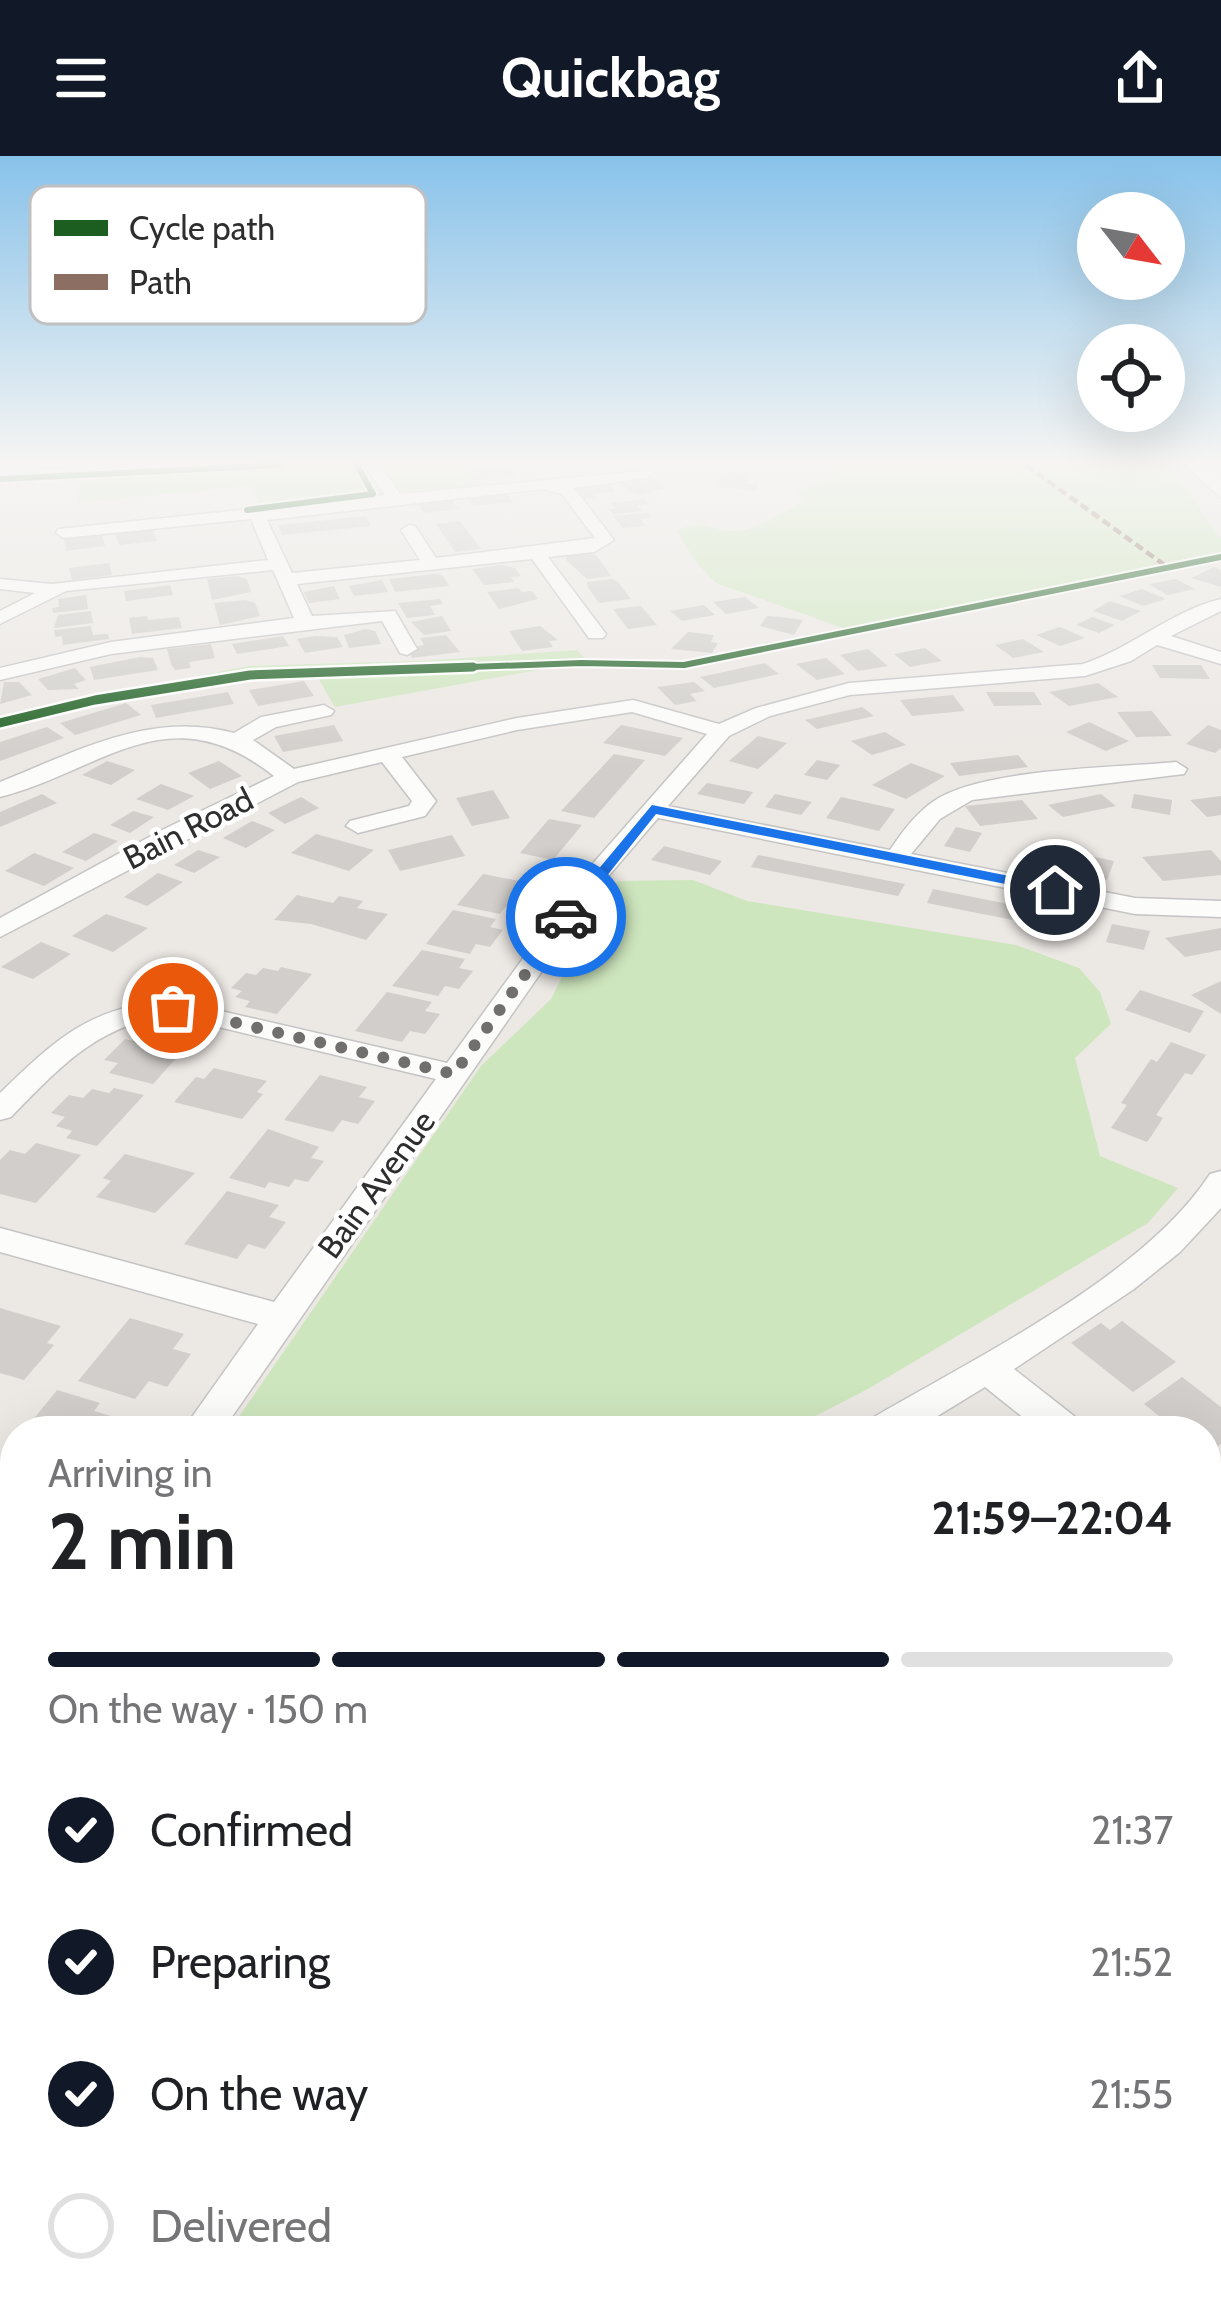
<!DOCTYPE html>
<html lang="en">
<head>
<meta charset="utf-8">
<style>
  body { margin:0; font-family:Cabin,sans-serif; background:#f6f6f6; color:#202124; height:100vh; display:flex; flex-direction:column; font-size:45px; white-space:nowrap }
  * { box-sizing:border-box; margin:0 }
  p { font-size:39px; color:#757577 }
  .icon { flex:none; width:66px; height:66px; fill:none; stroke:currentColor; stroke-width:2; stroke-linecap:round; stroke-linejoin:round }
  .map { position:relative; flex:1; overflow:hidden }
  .panel { position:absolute; left:0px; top:1260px; width:1221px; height:903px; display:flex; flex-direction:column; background:#fff; border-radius:48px 48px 0 0; box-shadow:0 12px 48px #0002 }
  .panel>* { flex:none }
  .needle { width:78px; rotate:121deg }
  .buttons { position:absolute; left:1077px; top:36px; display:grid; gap:24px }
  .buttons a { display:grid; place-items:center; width:108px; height:108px; border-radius:50%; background:#fff; box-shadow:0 12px 48px #0002; font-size:60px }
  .pin { position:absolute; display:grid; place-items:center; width:102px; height:102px; color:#fff; margin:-51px; border:6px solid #fff; border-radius:50%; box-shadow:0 3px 12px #0007 }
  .courier { position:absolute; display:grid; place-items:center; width:120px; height:120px; margin:-60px; border:9px solid #1a73e8; border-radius:50%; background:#fff; color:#222; box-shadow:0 3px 15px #0007 }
  .overview em { font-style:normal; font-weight:700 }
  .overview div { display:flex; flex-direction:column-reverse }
  .overview { display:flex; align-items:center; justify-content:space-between; height:204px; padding:0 48px }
  h1 { font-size:78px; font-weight:700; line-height:90px }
  .bar { display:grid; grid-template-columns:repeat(4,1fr); gap:18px 12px; align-content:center; height:144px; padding:0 48px }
  .bar i { height:15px; border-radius:9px; background:#e0e0e0 }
  .bar .selected { background:#111827 }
  .bar p { grid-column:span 4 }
  ol { padding:0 48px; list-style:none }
  li { display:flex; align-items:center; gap:36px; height:132px }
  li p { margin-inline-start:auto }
  li .icon { padding:12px; border-radius:50%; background:#111827; color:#fff; stroke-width:4 }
  li:last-child { color:#757577 }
  li i { width:66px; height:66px; border:6px solid #e0e0e0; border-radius:50% }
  header { display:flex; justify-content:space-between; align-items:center; height:156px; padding:0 48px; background:#111827; color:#fff; font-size:54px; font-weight:700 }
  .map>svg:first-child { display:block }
  .green { fill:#cee6be }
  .building { fill:#d1cecb }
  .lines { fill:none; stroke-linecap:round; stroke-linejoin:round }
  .minor-casing { stroke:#c5c4c5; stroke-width:3 }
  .tertiary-casing { stroke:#c5c4c5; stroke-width:3 }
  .minor { fill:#fcfcfb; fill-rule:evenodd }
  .tertiary { fill:#fcfcfb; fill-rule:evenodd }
  .quiet { stroke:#8d6e63; stroke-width:4.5; stroke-dasharray:9 4.5; stroke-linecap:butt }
  .cycleway-far1-casing { stroke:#fff; stroke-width:10 }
  .cycleway-casing { stroke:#fff; stroke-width:14 }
  .cycleway-far1 { stroke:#1b5e20; stroke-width:6 }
  .cycleway { stroke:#1b5e20; stroke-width:9 }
  .route { fill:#1a73e8 }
  .done { stroke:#706f6e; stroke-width:12; stroke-dasharray:0 21.6 }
  .labels { text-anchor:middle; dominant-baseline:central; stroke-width:9; stroke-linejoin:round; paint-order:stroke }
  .far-street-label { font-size:33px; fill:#2e2e2e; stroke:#fff }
  .key { fill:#fff; stroke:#c0c0c0; stroke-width:3 }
  .key-label { font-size:33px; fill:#2e2e2e }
</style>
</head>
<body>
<header><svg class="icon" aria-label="menu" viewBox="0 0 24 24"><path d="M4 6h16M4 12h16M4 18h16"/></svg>Quickbag<svg class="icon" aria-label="share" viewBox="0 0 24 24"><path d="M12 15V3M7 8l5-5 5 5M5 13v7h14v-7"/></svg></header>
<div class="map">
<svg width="1221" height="2161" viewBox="0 0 1221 2161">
  <rect width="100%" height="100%" fill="#ece8e4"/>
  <path class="green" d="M304,309H493L463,313L476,330L260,352L252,330L78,346L79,325Z
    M822,309H1163L1170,312L1221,382V396L843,472L716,427L695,405L677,375C708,359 713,380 742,374C764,369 786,355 805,345L796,336L835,322Z
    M577,494L587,505L335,551L318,522C212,521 101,539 0,574V560L249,510L419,505Z
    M693,724L747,745L1016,789L1079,812L1100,836L1111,868L1075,902L1100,1000L1178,1032L1148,1067L868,1233L786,1275H229L481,910L551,843L592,761L618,725Z"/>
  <path class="building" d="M500,311L511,313L517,320L473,325L469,319L477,318L473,314Z
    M723,315L749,317L745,328H758L756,334L717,331Z
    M657,323L664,332L641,339L628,335L621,326Z
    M608,327L615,335L593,338L596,342L584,343L574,332Z
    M507,338L513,346L473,350L467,343Z
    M451,343L458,353L424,357L417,347Z
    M645,343L649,348L637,349L642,355L613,358L609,353H616L610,347Z
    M648,357L652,361L640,363L646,370L623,372L613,360Z
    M366,360L371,370L282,379L278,369Z
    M460,365L481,393L455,396L436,368Z
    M153,374L157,385L119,389L115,378Z
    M102,379L105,390L66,395L64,383Z
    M591,397L597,400L611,420L587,423L566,404L567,400Z
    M109,407L112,419L72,424L69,412Z
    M502,409L515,412L521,420L511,421L514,426L484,429L472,413Z
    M1214,411L1221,414V431L1191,422Z
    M435,418L443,419L449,430L395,436L389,423Z
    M238,420L247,423L251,436L212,444L207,423Z
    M612,423L618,426L631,443L599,447L587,430V426Z
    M1176,423L1195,433L1167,439L1149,428Z
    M382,424L388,436L354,440L349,430Z
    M170,429L173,439L126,445L124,435Z
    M334,430L340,443L309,447L304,436Z
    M518,432L522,436L532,435L538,443L499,453L487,436Z
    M1142,433L1166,443L1143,450L1119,440Z
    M86,439L88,453L53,457L52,452L59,451L58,443Z
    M745,441L759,452L726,458L713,446Z
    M440,443L443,448L430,450L435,459L407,462L398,447Z
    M246,444L255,447L260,460L220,469L214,447Z
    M1110,445L1141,455L1122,465L1093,455Z
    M704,449L715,459L682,465L670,455Z
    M641,450L657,469L628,473L613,453Z
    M91,455L93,467L54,472L58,459Z
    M147,460L148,464L179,461L182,472L132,478L129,462Z
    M442,460L451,475L424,479L411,466Z
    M767,460L782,461L803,464L794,479L760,470Z
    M1092,461L1115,469L1099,477L1076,469Z
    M91,470L93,479L108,478L109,483L63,489L62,480L55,481L54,474Z
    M540,470L558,484L549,485L553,491L522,495L509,475Z
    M1060,471L1085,482L1060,490L1036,479Z
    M366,473L375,475L381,488L349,492L344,479Z
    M688,476L714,479L711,486L718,487L712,497L671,493Z
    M446,479L460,496L412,502L407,492L424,489L420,482Z
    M283,480L289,490L237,498L232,488Z
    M315,480L337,481L343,491L305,497L297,483Z
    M1023,483L1044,496L1013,502L995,489Z
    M211,488L215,502L189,506L191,512L175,514L171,508L167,493Z
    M925,492L942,505L910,511L894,498Z
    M868,493L888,510L858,515L840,499Z
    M140,501L153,502L158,514L94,524L90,511Z
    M826,502L845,518L817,524L796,508Z
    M765,507L779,518L714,532L700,521Z
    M1152,509H1201L1210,523L1160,522Z
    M75,512L86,524L74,528L79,533L48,534L38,523Z
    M304,525L314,540L258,550L249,534Z
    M4,526H19L32,539L0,548Z
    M694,526L705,535L690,538L697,545L675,549L657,531Z
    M1098,527L1118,541L1069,550L1049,536Z
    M228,536L234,548L156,562L151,549Z
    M986,536H1034L1042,549L994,550Z
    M953,539L965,555L912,560L900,544Z
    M126,547L141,559L75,579L60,567Z
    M862,551L874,560L817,573L805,564Z
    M1152,555L1172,580L1136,581L1117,556Z
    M1089,566L1129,585L1106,595L1066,576Z
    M334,569L343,585L283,596L274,580Z
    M621,569L683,582L665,600L603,587Z
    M1208,569L1221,574V592L1215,597L1186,588Z
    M47,571L64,582L0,605V586Z
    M885,576L906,589L872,599L851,585Z
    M758,580L787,587L758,613L729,605Z
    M614,598L645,604L594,662L561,655Z
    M1018,599L1028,611L959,620L950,607Z
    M817,604L840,609L827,624L804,619Z
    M107,605L135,614L111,629L82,619Z
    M219,605L242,620L210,633L188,617Z
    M911,607L945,620L906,643L872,629Z
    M707,627L753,636L744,648L697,638Z
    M161,628L194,640L168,654L136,643Z
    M493,634L510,662L472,670L456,642Z
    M42,638L57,647L0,671V656Z
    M775,638L812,646L801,659L765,651Z
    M1101,638L1116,650L1063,661L1048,649Z
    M1134,638L1172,644L1170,659L1131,652Z
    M1221,640V659L1207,661L1190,644Z
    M301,641L319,652L285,668L268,657Z
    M841,641L895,653L879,675L826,662Z
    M1022,644L1038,663L980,670L965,650Z
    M133,655L154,661L130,677L110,669Z
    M549,663L582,669L553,704L520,697Z
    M252,665L275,674L246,692L223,682Z
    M956,671L982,677L970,696L944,690Z
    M94,677L118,685L86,705L62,696Z
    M316,678L327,681L374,694L349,715L291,697Z
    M452,679L465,700L400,715L388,694Z
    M1039,689L1114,705L1107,724L1030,707Z
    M664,690L722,705L710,719L651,704Z
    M198,694L220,701L194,717L174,709Z
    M1211,694L1221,705V719L1163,725L1142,701Z
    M34,697L74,712L44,730L5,715Z
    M758,699L905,728L898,740L751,711Z
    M158,717L183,726L147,750L124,741Z
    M483,718L525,726L519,733L532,736L520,752L507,749L500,758L457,749Z
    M933,733L1083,763L1079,777L927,747Z
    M297,739L333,747L339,740L363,745L357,752L388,758L366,784L311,768L274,764Z
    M453,754L496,763L490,771L503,774L490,791L476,788L470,798L426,788Z
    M106,758L148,772L113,796L72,780Z
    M1112,768L1150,775L1144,794L1106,786Z
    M1221,772V794L1185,801L1165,782Z
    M41,786L71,798L33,823L1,811Z
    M422,794L465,803L459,812L473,815L459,833L445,830L438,840L392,830Z
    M281,811L312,818L277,858L245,851L250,845L235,841L242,835L231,832L246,817L256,819L263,812L278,815Z
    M1221,825V858L1191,839Z
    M1140,834L1204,855L1190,877L1125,854Z
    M387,836L432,846L425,855L440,858L425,878L410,875L402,886L355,875Z
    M147,877L190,887L153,928L109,917L118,907L104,904L125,883L138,886Z
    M1171,886L1206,899L1192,919L1185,917L1156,959L1163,962L1152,979L1147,986L1111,972L1127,949L1121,947L1151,903L1157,906Z
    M214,912L267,925L257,936L263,938L242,963L174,946L196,921L204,923Z
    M320,919L367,931L359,941L375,945L358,968L342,964L333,976L284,964Z
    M114,932L144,939L97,990L66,982L72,975L56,970L65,961L51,957L69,939L83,942L92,933L109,937Z
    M268,973L319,991L311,1002L324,1005L308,1026L295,1023L289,1031L269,1026L265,1032L229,1022Z
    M36,987L81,999L36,1047L0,1038V1004L10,994L25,998Z
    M125,998L195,1017L155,1057L96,1041L111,1025L103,1022Z
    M227,1035L279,1049L269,1061L286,1066L265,1093L248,1088L237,1103L184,1088Z
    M0,1152L61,1170L47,1187L54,1189L24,1224L0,1217Z
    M130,1162L184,1178L173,1193L191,1198L167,1231L149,1225L135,1243L78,1225Z
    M1122,1165L1176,1206L1133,1236L1071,1187L1101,1167L1110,1174Z
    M1182,1221L1221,1251V1288L1206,1299V1275H1178L1144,1248Z
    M57,1234L100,1247L94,1255L114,1261L104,1275H24Z
    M0,1327L15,1332V1403L0,1418Z
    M1206,1936L1221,1952V2085L1206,2067Z
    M144,2148H289L291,2153L280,2161H149Z
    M959,2148H974L983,2161H945Z
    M1047,2148H1160L1148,2161H1057Z"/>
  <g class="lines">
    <defs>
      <path id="minor" d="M135,309H242L234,314L0,325V315Z
        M364,309H380L400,338L651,314L654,317L646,322L574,332L614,384L594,396L548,401L606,478L603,482H589L532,403L297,428L312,460L395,455L417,493L407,499L400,497L382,465L111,498L0,524V512L111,486L294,462L273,414L66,435L0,468V455L35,437L0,433V423L52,428L268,404L251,363L64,382L56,377L58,373L385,339ZM543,333L562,338L595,382L436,402L415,370L409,369L401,374L420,404L292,417L267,364Z
        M1221,443V455L1171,480L1221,496V508L1157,489L1131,505L1085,520L850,539L770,560L729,580L668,650L890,694C902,676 916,657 934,645C982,612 1116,612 1176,606L1187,613L1184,618L972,644L940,663L911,698L1135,742L1221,745V761L1135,758L658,662L606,723L222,1275H182L258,1168L0,1096V1072L274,1146L436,923L173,860C100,866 60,911 11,961L0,964V937C57,882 91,850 173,844L447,907L588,713L707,578L632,556L517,574L402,601L436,645L425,660L358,677L346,670L350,665L409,650L412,645L382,606L298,626L0,781V762L162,674L274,620C168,537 106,613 0,641V626C75,596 151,554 234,577L261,561L324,549L334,555L331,559L276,571L253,584L294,613L517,562L633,544L719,568L756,552L849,527L1083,508C1132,492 1171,455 1221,443Z
        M1221,1015V1052L1180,1096L1134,1133L1014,1213L1079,1264L1085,1275H1040L985,1231L913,1275H863L869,1264C974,1202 1143,1121 1210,1018Z
        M1206,1370L1221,1376V1416L1206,1411Z
        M0,1485L15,1490V1579L0,1585V1527L4,1526L0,1525Z
        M1221,1739V1795L1206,1801V1745Z
        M15,1776V1826L0,1831V1781Z
        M398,2148H457L463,2161H404Z
        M766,2148H832L826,2161H760Z"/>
      <path id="tertiary" d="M1185,309H1206L1221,324V342Z"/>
    </defs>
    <use href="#minor" class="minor-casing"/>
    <use href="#tertiary" class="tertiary-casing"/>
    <use href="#minor" class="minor"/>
    <use href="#tertiary" class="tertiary"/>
    <path class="quiet" d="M1026,309L1170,413"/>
    <defs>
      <path id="cycleway-far1" d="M0,323L279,309
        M247,354L373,338L357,309
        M391,514L581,507L684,509L1221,401"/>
      <path id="cycleway" d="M0,567L95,544L250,519L473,511"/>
    </defs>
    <use href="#cycleway-far1" class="cycleway-far1-casing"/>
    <use href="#cycleway" class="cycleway-casing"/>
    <use href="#cycleway-far1" class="cycleway-far1"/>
    <use href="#cycleway" class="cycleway"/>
  </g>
  <linearGradient id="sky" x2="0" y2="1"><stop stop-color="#88c2ea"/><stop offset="0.5" stop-color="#f6f5f3"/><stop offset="1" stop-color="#f6f5f3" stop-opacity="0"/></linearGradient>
  <rect width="1221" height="612" fill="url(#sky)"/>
  <path class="route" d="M652,649L1055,729L1063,734L1055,738L656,658L571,765H561V758Z"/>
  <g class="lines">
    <path class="done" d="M173,852L454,918L566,761"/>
  </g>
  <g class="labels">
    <g class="far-street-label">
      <text transform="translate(188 672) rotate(-27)">Bain Road</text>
      <text transform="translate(376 1028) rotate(-54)">Bain Avenue</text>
    </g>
  </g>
  <rect x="30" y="30" width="396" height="138" rx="18" class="key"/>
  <rect x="54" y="64" width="54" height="16" fill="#1b5e20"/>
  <rect x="54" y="118" width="54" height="16" fill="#8d6e63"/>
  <g class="key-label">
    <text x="129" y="84">Cycle path</text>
    <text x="129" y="138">Path</text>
  </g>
</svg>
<div class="buttons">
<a><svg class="needle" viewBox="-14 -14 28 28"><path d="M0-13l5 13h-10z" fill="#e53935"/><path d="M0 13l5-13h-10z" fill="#757577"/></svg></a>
<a><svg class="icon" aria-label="locate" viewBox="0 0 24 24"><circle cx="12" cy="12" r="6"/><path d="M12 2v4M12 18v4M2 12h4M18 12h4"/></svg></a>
</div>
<div class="pin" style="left:173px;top:852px;background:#ea580c"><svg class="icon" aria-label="bag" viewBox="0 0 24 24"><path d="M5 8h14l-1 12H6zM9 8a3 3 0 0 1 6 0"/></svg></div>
<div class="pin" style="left:1055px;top:734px;background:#1f2937"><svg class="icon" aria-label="home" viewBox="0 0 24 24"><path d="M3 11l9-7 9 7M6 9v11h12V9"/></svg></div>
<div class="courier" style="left:566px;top:761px"><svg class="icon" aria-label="car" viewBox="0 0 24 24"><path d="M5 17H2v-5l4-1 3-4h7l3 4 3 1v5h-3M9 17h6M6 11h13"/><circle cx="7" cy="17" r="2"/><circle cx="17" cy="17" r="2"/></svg></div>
<section class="panel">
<div class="overview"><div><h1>2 min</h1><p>Arriving in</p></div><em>21:59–22:04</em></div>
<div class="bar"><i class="selected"></i><i class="selected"></i><i class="selected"></i><i></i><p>On the way · 150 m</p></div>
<ol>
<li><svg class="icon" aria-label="check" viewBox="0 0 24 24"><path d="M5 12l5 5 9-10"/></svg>Confirmed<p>21:37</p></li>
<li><svg class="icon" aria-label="check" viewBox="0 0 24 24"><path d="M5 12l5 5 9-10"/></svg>Preparing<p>21:52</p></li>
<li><svg class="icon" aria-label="check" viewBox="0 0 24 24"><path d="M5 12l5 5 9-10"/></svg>On the way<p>21:55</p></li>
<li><i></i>Delivered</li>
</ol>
</section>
</div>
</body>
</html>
